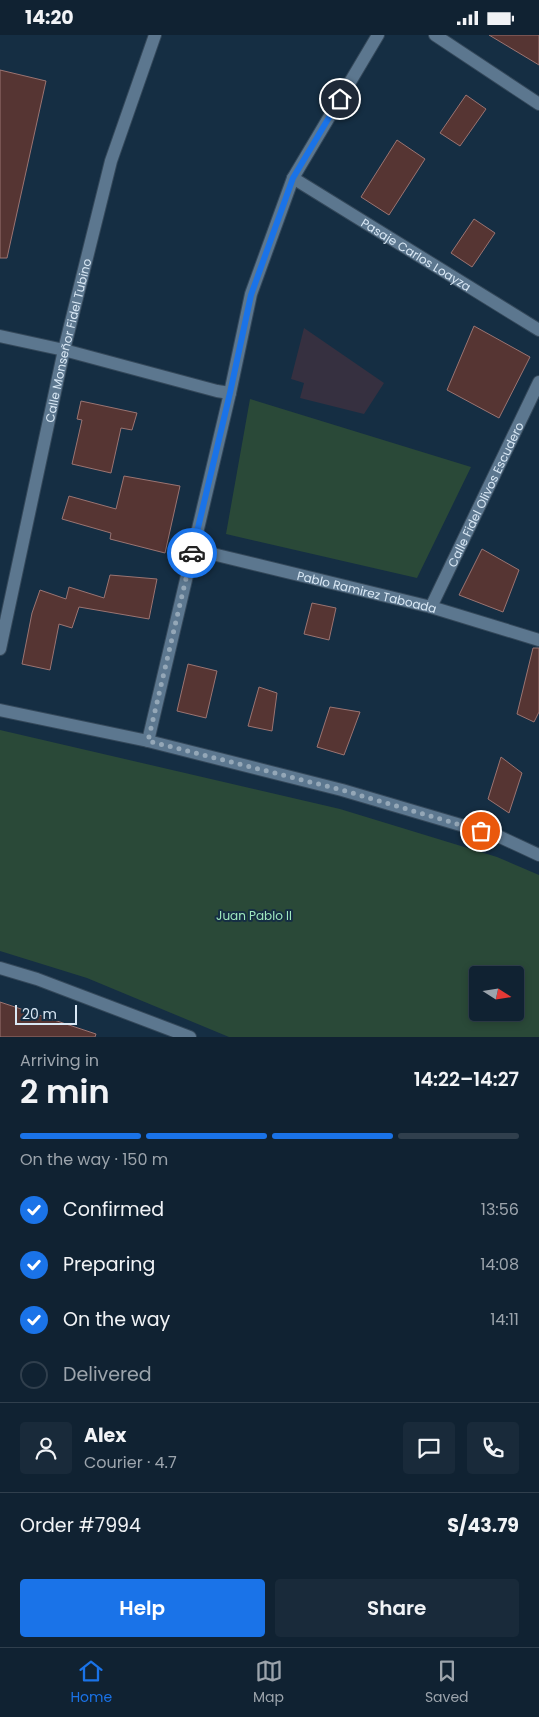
<!DOCTYPE html>
<html lang="en">
<head>
<meta charset="utf-8">
<style>
  body { margin:0; font-family:Poppins,sans-serif; background:#192a3a; color:#f1f3f6; height:100vh; display:flex; flex-direction:column; font-size:19px; white-space:nowrap }
  * { box-sizing:border-box; margin:0 }
  p { font-size:16px; color:#9ca4ac }
  .icon { flex:none; width:28px; height:28px; fill:none; stroke:currentColor; stroke-width:2; stroke-linecap:round; stroke-linejoin:round }
  .map { position:relative; height:1002px; overflow:hidden }
  .panel { display:flex; flex-direction:column; background:#102232; flex:1 }
  .panel>* { flex:none }
  .needle { width:32px; rotate:102deg }
  .tools { position:absolute; left:469px; top:931px; display:grid; gap:10px }
  .tools a { display:grid; place-items:center; width:55px; height:55px; border-radius:5px; background:#102232; box-shadow:0 2px 8px #0003,0 0 0 1px #303f4d; font-size:25px }
  .scale { position:absolute; left:15px; bottom:12px; width:62px; box-sizing:border-box; padding-left:5px; border:2px solid #d9e8f5; border-top:0; font-size:14px; line-height:18px; white-space:nowrap; color:#d9e8f5; -webkit-text-stroke:4px #152e43; paint-order:stroke }
  .pin { position:absolute; display:grid; place-items:center; width:42px; height:42px; color:#fff; margin:-21px; border:2px solid #fff; border-radius:50%; box-shadow:0 1px 5px #0007 }
  .courier { position:absolute; display:grid; place-items:center; width:50px; height:50px; margin:-25px; border:4px solid #1a73e8; border-radius:50%; background:#fff; color:#222; box-shadow:0 1px 6px #0007 }
  .headline em { font-style:normal; font-weight:600 }
  .headline div { display:flex; flex-direction:column-reverse }
  .headline { display:flex; align-items:center; justify-content:space-between; height:85px; padding:0 20px }
  h1 { font-size:32px; font-weight:600; line-height:38px }
  .bar { display:grid; grid-template-columns:repeat(4,1fr); gap:8px 5px; align-content:center; height:60px; padding:0 20px }
  .bar i { height:6px; border-radius:4px; background:#303f4d }
  .bar .active { background:#1a73e8 }
  .bar p { grid-column:span 4 }
  .line { display:flex; align-items:center; gap:12px; padding:0 20px; border-top:1px solid #303f4d }
  .line div { flex:1 }
  .round { display:grid; place-items:center; flex:none; width:52px; height:52px; border-radius:5px; background:#192a3a }
  ol { padding:0 20px; list-style:none }
  li { display:flex; align-items:center; gap:15px; height:55px }
  li p { margin-inline-start:auto }
  li .icon { padding:5px; border-radius:50%; background:#1a73e8; color:#fff; stroke-width:4 }
  li:last-child { color:#9ca4ac }
  li i { width:28px; height:28px; border:2px solid #303f4d; border-radius:50% }
  .cta { display:flex; gap:10px; margin-top:auto; padding:10px 20px }
  .cta a { flex:1; height:58px; border-radius:5px; background:#1a73e8; color:#fff; font-size:20px; font-weight:600; line-height:58px; text-align:center }
  .cta a+a { background:#192a3a; color:#f1f3f6 }
  .status { display:flex; justify-content:space-between; align-items:center; height:35px; padding:0 25px; background:#102232; direction:ltr }
  .status svg { height:14px; fill:currentColor }
  .dock { display:flex; justify-content:space-around; align-items:center; height:70px; border-top:1px solid #303f4d; background:#102232; font-size:14px; color:#9ca4ac }
  .dock a { display:grid; justify-items:center; gap:2px }
  .dock .active { color:#1a73e8 }
  .map>svg:first-child { display:block }
  .industrial { fill:#363040 }
  .green { fill:#2a4938; fill-rule:evenodd }
  .building { fill:#563533; stroke:#9a7472 }
  .lines { fill:none; stroke-linecap:round; stroke-linejoin:round }
  .minor-casing { stroke:#34485a; stroke-width:14 }
  .minor { stroke:#5c778f; stroke-width:12 }
  .done { stroke:#94a7b7; stroke-width:5; stroke-dasharray:0 9 }
  .route { stroke:#1a73e8; stroke-width:6 }
  .labels { text-anchor:middle; dominant-baseline:central; stroke-width:4; stroke-linejoin:round; paint-order:stroke }
  .street-label { font-size:12px; fill:#d9e8f5; stroke:#152e43 }
  .park-label { font-size:12px; fill:#9fe8bf; stroke:#152e43 }
</style>
</head>
<body>
<div class="status"><b>14:20</b><svg viewBox="0 0 49 12"><path d="M0 12V9h3v3zM5 12V6h3v6zM10 12V3h3v9zM15 12V0h3v12zM26 1h20v11H26zM47 4h2v5h-2z"/></svg></div>
<div class="map">
<svg width="539" height="1002" viewBox="0 0 539 1002">
  <rect width="100%" height="100%" fill="#152e43"/>
  <path class="industrial" d="M304,293L384,348L364,379L300,363L304,348L291,344Z"/>
  <path class="green" d="M250,364L471,432L417,543L226,499Z
    M0,695L340,774L497,822L539,840V1002H229L87,943L0,916ZM478,940H515V978H478Z"/>
  <path class="building" d="M489,0H539V30Z
    M0,35L46,46L7,223H0Z
    M466,60L486,74L460,111L440,98Z
    M397,105L425,124L389,180L361,162Z
    M474,184L495,198L472,232L451,218Z
    M474,291L530,322L499,383L447,355Z
    M81,366L137,378L132,395L121,393L111,438L72,429L82,385L77,384Z
    M124,441L180,451L165,518L110,504L111,498L62,484L69,461L116,474Z
    M482,514L519,535L503,577L459,560Z
    M110,540L157,544L149,584L79,572L72,593L59,589L50,635L22,629L32,578L40,555L66,564L69,552L104,563Z
    M312,568L336,573L329,605L304,599Z
    M533,613H539V677L534,687L517,679Z
    M188,629L217,636L206,683L177,676Z
    M259,652L277,658L272,696L248,691Z
    M330,672L360,677L344,720L317,712Z
    M501,722L522,738L509,778L488,764Z
    M0,967L96,999L95,1002H0Z"/>
  <g class="lines">
    <defs>
      <g id="minor">
        <path d="M435,0L539,69"/>
        <path id="s1" d="M293,143L539,295"/>
        <path d="M0,301L64,315L217,356L230,358"/>
        <path id="s2" d="M192,514L431,572L539,605"/>
        <path id="s3" d="M431,572L539,347"/>
        <path id="s4" d="M0,614L64,315L111,126L155,0"/>
        <path d="M0,675L148,706L342,755L498,801L539,820"/>
        <path d="M148,706L230,358L251,259L293,143L378,0"/>
        <path d="M0,933L37,944L190,1002"/>
      </g>
    </defs>
    <use href="#minor" class="minor-casing"/>
    <use href="#minor" class="minor"/>
  </g>
  <g class="lines">
    <path class="done" d="M192,518L148,706L342,755L481,796"/>
    <path class="route" d="M192,518L230,358L251,260L293,143L340,64"/>
  </g>
  <g class="labels">
    <g class="street-label">
      <text stroke="none"><textPath href="#s1" startOffset="145">Pasaje Carlos Loayza</textPath></text>
      <text stroke="none"><textPath href="#s4" startOffset="316">Calle Monseñor Fidel Tubino</textPath></text>
      <text stroke="none"><textPath href="#s3" startOffset="125">Calle Fidel Olivos Escudero</textPath></text>
      <text stroke="none"><textPath href="#s2" startOffset="180">Pablo Ramirez Taboada</textPath></text>
    </g>
    <g class="park-label">
      <text x="254" y="880">Juan Pablo II</text>
    </g>
  </g>
</svg>
<div class="tools">
<a><svg class="needle" viewBox="-14 -14 28 28"><path d="M0-13l5 13h-10z" fill="#e53935"/><path d="M0 13l5-13h-10z" fill="#9ca4ac"/></svg></a>
</div>
<div class="scale">20 m</div>
<div class="pin" style="left:481px;top:796px;background:#ea580c"><svg class="icon" aria-label="bag" viewBox="0 0 24 24"><path d="M5 8h14l-1 12H6zM9 8a3 3 0 0 1 6 0"/></svg></div>
<div class="pin" style="left:340px;top:64px;background:#1f2937"><svg class="icon" aria-label="home" viewBox="0 0 24 24"><path d="M3 11l9-7 9 7M6 9v11h12V9"/></svg></div>
<div class="courier" style="left:192px;top:518px"><svg class="icon" aria-label="car" viewBox="0 0 24 24"><path d="M5 17H2v-5l4-1 3-4h7l3 4 3 1v5h-3M9 17h6M6 11h13"/><circle cx="7" cy="17" r="2"/><circle cx="17" cy="17" r="2"/></svg></div>
</div>
<section class="panel">
<div class="headline"><div><h1>2 min</h1><p>Arriving in</p></div><em>14:22–14:27</em></div>
<div class="bar"><i class="active"></i><i class="active"></i><i class="active"></i><i></i><p>On the way · 150 m</p></div>
<ol>
<li><svg class="icon" aria-label="check" viewBox="0 0 24 24"><path d="M5 12l5 5 9-10"/></svg>Confirmed<p>13:56</p></li>
<li><svg class="icon" aria-label="check" viewBox="0 0 24 24"><path d="M5 12l5 5 9-10"/></svg>Preparing<p>14:08</p></li>
<li><svg class="icon" aria-label="check" viewBox="0 0 24 24"><path d="M5 12l5 5 9-10"/></svg>On the way<p>14:11</p></li>
<li><i></i>Delivered</li>
</ol>
<div class="line" style="height:90px"><a class="round"><svg class="icon" aria-label="person" viewBox="0 0 24 24"><circle cx="12" cy="8" r="4"/><path d="M4 21q1-7 8-7t8 7"/></svg></a><div><b>Alex</b><p>Courier · 4.7</p></div><a class="round"><svg class="icon" aria-label="chat" viewBox="0 0 24 24"><path d="M4 5h16v11H9l-5 4z"/></svg></a><a class="round"><svg class="icon" aria-label="phone" viewBox="0 0 24 24"><path d="M5 4h4l2 5-3 2q2 4 5 5l2-3 5 2v4C11 20 4 13 5 4z"/></svg></a></div>
<div class="line" style="height:65px"><div>Order #7994</div><b>S/43.79</b></div>
<div class="cta"><a>Help</a><a>Share</a></div>
</section>
<nav class="dock">
<a class="active"><svg class="icon" aria-label="home" viewBox="0 0 24 24"><path d="M3 11l9-7 9 7M6 9v11h12V9"/></svg>Home</a>
<a><svg class="icon" aria-label="map" viewBox="0 0 24 24"><path d="M3 6l6-2 6 2 6-2v14l-6 2-6-2-6 2zM9 4v14M15 6v14"/></svg>Map</a>
<a><svg class="icon" aria-label="saved" viewBox="0 0 24 24"><path d="M7 4h10v16l-5-4-5 4z"/></svg>Saved</a>
</nav>
</body>
</html>
